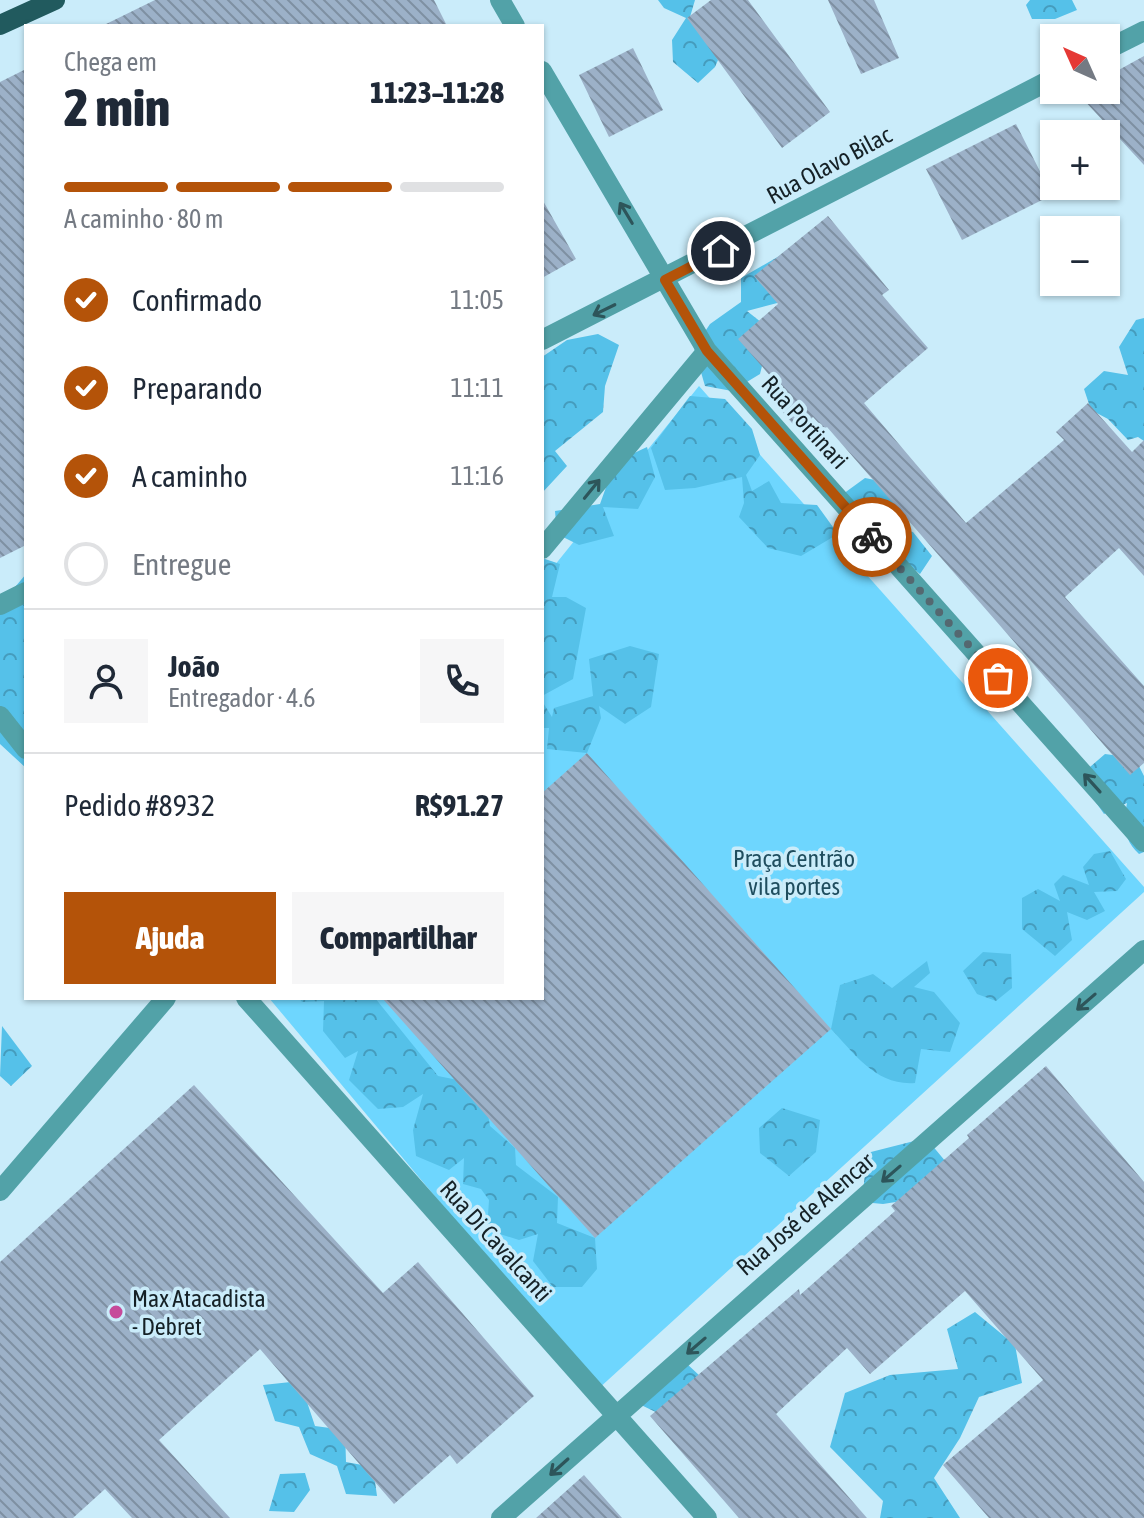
<!DOCTYPE html>
<html lang="pt">
<head>
<meta charset="utf-8">
<style>
  body { margin:0; font-family:"Asap Condensed",sans-serif; background:#f6f6f7; color:#1f2937; height:100vh; display:flex; flex-direction:column; font-size:30px; white-space:nowrap }
  * { box-sizing:border-box; margin:0 }
  p { font-size:26px; color:#747a83 }
  .icon { flex:none; width:44px; height:44px; fill:none; stroke:currentColor; stroke-width:2; stroke-linecap:round; stroke-linejoin:round }
  .map { position:relative; flex:1; overflow:hidden }
  .panel { position:absolute; left:24px; top:24px; width:520px; height:976px; display:flex; flex-direction:column; background:#fff; border-radius:0px; box-shadow:0 2px 6px #0004 }
  .panel>* { flex:none }
  .needle { width:52px; rotate:315deg }
  .fabs { position:absolute; left:1040px; top:24px; display:grid; gap:16px }
  .fabs a { display:grid; place-items:center; width:80px; height:80px; border-radius:0px; background:#fff; box-shadow:0 2px 6px #0004; font-size:40px }
  .pin { position:absolute; display:grid; place-items:center; width:68px; height:68px; color:#fff; margin:-34px; border:4px solid #fff; border-radius:50%; box-shadow:0 2px 8px #0007 }
  .courier { position:absolute; display:grid; place-items:center; width:80px; height:80px; margin:-40px; border:6px solid #b45309; border-radius:50%; background:#fff; color:#222; box-shadow:0 2px 10px #0007 }
  .headline em { font-style:normal; font-weight:800 }
  .headline div { display:flex; flex-direction:column-reverse }
  .headline { display:flex; align-items:center; justify-content:space-between; height:136px; padding:0 40px }
  h1 { font-size:52px; font-weight:800; line-height:60px }
  .bar { display:grid; grid-template-columns:repeat(4,1fr); gap:12px 8px; align-content:center; height:96px; padding:0 40px }
  .bar i { height:10px; border-radius:6px; background:#e0e1e3 }
  .bar .selected { background:#b45309 }
  .bar p { grid-column:span 4 }
  .line { display:flex; align-items:center; gap:20px; padding:0 40px; border-top:2px solid #e0e1e3 }
  .line div { flex:1 }
  .round { display:grid; place-items:center; flex:none; width:84px; height:84px; border-radius:0px; background:#f6f6f7 }
  ol { padding:0 40px; list-style:none }
  li { display:flex; align-items:center; gap:24px; height:88px }
  li p { margin-inline-start:auto }
  li .icon { padding:8px; border-radius:50%; background:#b45309; color:#fff; stroke-width:4 }
  li:last-child { color:#747a83 }
  li i { width:44px; height:44px; border:4px solid #e0e1e3; border-radius:50% }
  .button { display:flex; gap:16px; margin-top:auto; padding:16px 40px }
  .button a { flex:1; height:92px; border-radius:0px; background:#b45309; color:#fff; font-size:32px; font-weight:800; line-height:92px; text-align:center }
  .button a+a { background:#f6f6f7; color:#1f2937 }
  .map>svg:first-child { display:block }
  .green { fill:#6ed6fe }
  .forest { fill:url(#forest-crowns) }
  .building { fill:url(#building-back-hatch) }
  .lines { fill:none; stroke-linecap:round; stroke-linejoin:round }
  .street { stroke:#52a2a8; stroke-width:20 }
  .primary { stroke:#215a5e; stroke-width:20 }
  .oneway { stroke:#2d555a }
  .done { stroke:#546870; stroke-width:8; stroke-dasharray:0 14.4 }
  .route { stroke:#b45309; stroke-width:10 }
  .poi-dot { fill:#c64a9a; stroke:#caecfa; stroke-width:3 }
  .labels { text-anchor:middle; dominant-baseline:central; stroke-width:7; stroke-linejoin:round; paint-order:stroke }
  .street-label { font-size:24px; fill:#152126; stroke:#caecfa }
  .park-label { font-size:24px; fill:#1f4d5e; stroke:#caecfa }
  .poi-label { font-size:24px; fill:#152126; stroke:#caecfa; text-anchor:start }
</style>
</head>
<body>
<div class="map">
<svg width="1144" height="1518" viewBox="0 0 1144 1518">
  <defs>
    <pattern id="forest-crowns" width="20" height="18" patternUnits="userSpaceOnUse" patternTransform="scale(2)"><rect width="20" height="18" fill="#55c1e9"/><path d="M2 6a3 3 0 1 1 6 0M12 15a3 3 0 1 1 6 0" fill="none" stroke="#459cbd"/></pattern>
    <pattern id="building-back-hatch" width="6" height="6" patternUnits="userSpaceOnUse" patternTransform="scale(2)"><rect width="6" height="6" fill="#9cb1c8"/><path d="M-1 5l2 2M0 0l6 6M5-1l2 2" fill="none" stroke="#7e90a2"/></pattern>
  </defs>
  <rect width="100%" height="100%" fill="#caecfa"/>
  <path class="green" d="M699,386L1144,887V892L597,1390L269,998H542V581Z"/>
  <path class="forest" d="M658,0H695L690,17L724,46L715,67L698,83L673,62L672,40L686,18L664,8Z
    M1030,0H1072L1077,10L1055,19H1032L1026,5Z
    M781,255L800,297L747,311L771,330L760,374L732,391L705,386L694,348L710,324L741,302V278Z
    M1144,318V441L1138,437L1128,440L1108,419L1091,410L1084,389L1104,371L1128,375L1119,347L1136,320Z
    M598,334L619,345L605,386L603,412L555,451L567,466L542,493V357L567,340Z
    M690,396L725,399L752,429L760,455L746,475L752,491L769,481L781,503L817,505L838,534L801,556L768,548L739,517L744,503L742,477L695,488L665,490L651,448Z
    M647,447L655,477L638,509L603,507L614,536L579,545L557,534L555,511L600,504L615,462Z
    M865,478L890,483L903,511L905,530L913,532L932,556L920,574L894,554L886,565C855,547 841,531 843,494Z
    M542,558L560,564L552,597H566L586,608L573,679L542,696Z
    M26,574V768L0,744V605Z
    M630,646L659,654L651,707L625,724L599,706L601,718L587,753L547,749L549,728H542V701L552,717L554,708L593,696L589,659Z
    M1105,754L1135,758L1144,776V852L1139,854C1123,839 1123,824 1127,803L1104,814L1093,798L1083,773Z
    M1110,851L1126,879L1117,891L1094,892L1105,911L1087,920L1067,912L1072,940L1055,956L1022,929V898L1038,889L1060,901L1054,884L1063,875L1089,885L1083,867L1094,854Z
    M983,952L1011,954L1012,988L996,1001L977,994L963,971Z
    M927,961L930,973L914,987L934,992L960,1023L950,1052L921,1049L915,1083C876,1086 855,1054 831,1029L840,985L873,974L892,988Z
    M299,998H375L438,1076L483,1085L490,1126L515,1148L516,1165L558,1197L557,1223L595,1238L597,1269L582,1287H553L533,1261L538,1234L519,1240L487,1230L489,1200L481,1189L463,1184L464,1158L449,1170L416,1156L413,1130L423,1094L403,1107L378,1109L349,1080L358,1051L345,1058L323,1031L324,1001L302,1002Z
    M2,1026L32,1066L11,1086L0,1076Z
    M782,1108L820,1120L816,1152L789,1176L760,1153L759,1128Z
    M926,1138L946,1162L928,1197L883,1204L862,1202L867,1153Z
    M975,1312L1015,1345L1022,1383L979,1397L960,1438L934,1478L960,1518H880L883,1501L830,1447L845,1393L890,1375L958,1369L947,1329Z
    M685,1362L701,1377L668,1418L637,1403Z
    M300,1381L315,1426L345,1430L346,1462L373,1467L377,1496L346,1494L337,1466L310,1454L299,1427L275,1421L263,1385Z
    M305,1473L310,1490L294,1512L269,1511L280,1474Z"/>
  <path class="building" d="M155,0H434L447,26H102Z
    M711,0H748L830,112L782,148L687,18Z
    M828,0H874L899,58L861,74Z
    M633,48L663,110L609,137L579,75Z
    M1144,56V165L1082,98L1090,90H1106V77Z
    M26,69V545L0,558V82Z
    M1016,124L1052,195L962,240L926,169Z
    M542,199L576,259L542,278Z
    M828,216L889,290L882,295L928,348L864,403L966,523L1064,440L1056,432L1088,403L1132,452L1144,440V576L1119,548L1065,597L1144,686V763L1130,775L827,427L824,429L813,417L798,430L774,402L785,393L738,339L778,304L754,276Z
    M587,753L831,1029L595,1238L382,998H542V793Z
    M1046,1066L1144,1182V1518H989L943,1465L1043,1380L965,1291L870,1374L847,1348L776,1414L867,1518H739L650,1416L799,1289L800,1295L895,1211L891,1206L969,1138L967,1135Z
    M194,1085L383,1293L418,1262L534,1396L457,1464L450,1455L394,1504L260,1349L159,1440L230,1518H132L105,1489L73,1518H0V1262Z
    M584,1475L622,1518H536Z"/>
  <g class="lines">
    <path class="street" d="M500,0L515,26
      M1106,50L1144,31
      M542,71L707,351L1144,842
      M542,340L1054,78
      M542,549L707,351
      M0,605L26,592
      M0,716L26,749
      M246,998L707,1518
      M0,1191L166,998
      M501,1518L1144,950"/>
    <path class="primary" d="M0,25L55,0"/>
  </g>
  <defs><path id="oneway-shaft" d="M-6 0H5M1.5-3L5.5 0L1.5 3" fill="none" stroke-width="1.6" stroke-linecap="round" stroke-linejoin="round" transform="scale(2)"/></defs>
  <g class="oneway">
    <use href="#oneway-shaft" transform="translate(626 213) rotate(-121)"/>
    <use href="#oneway-shaft" transform="translate(604 310) rotate(154)"/>
    <use href="#oneway-shaft" transform="translate(592 489) rotate(-51)"/>
    <use href="#oneway-shaft" transform="translate(1092 783) rotate(-132)"/>
    <use href="#oneway-shaft" transform="translate(1086 1002) rotate(139)"/>
    <use href="#oneway-shaft" transform="translate(891 1174) rotate(139)"/>
    <use href="#oneway-shaft" transform="translate(696 1346) rotate(139)"/>
    <use href="#oneway-shaft" transform="translate(559 1467) rotate(138)"/>
  </g>
  <g class="lines">
    <path class="done" d="M872,537L998,678"/>
    <path class="route" d="M721,251L665,280L707,351L872,537"/>
  </g>
  <circle class="poi-dot" cx="116" cy="1312" r="8"/>
  <g class="labels">
    <g class="street-label">
      <text transform="translate(829 165) rotate(-28)">Rua Olavo Bilac</text>
      <text transform="translate(805 422) rotate(48)">Rua Portinari</text>
      <text transform="translate(805 1214) rotate(-41)">Rua José de Alencar</text>
      <text transform="translate(496 1241) rotate(48)">Rua Di Cavalcanti</text>
    </g>
    <g class="park-label">
      <text x="794" y="858">Praça Centrão<tspan x="794" dy="28">vila portes</tspan></text>
    </g>
    <g class="poi-label">
      <text x="132" y="1298">Max Atacadista<tspan x="132" dy="28">- Debret</tspan></text>
    </g>
  </g>
</svg>
<div class="fabs">
<a><svg class="needle" viewBox="-14 -14 28 28"><path d="M0-13l5 13h-10z" fill="#e53935"/><path d="M0 13l5-13h-10z" fill="#747a83"/></svg></a>
<a>+</a>
<a>−</a>
</div>
<div class="pin" style="left:998px;top:678px;background:#ea580c"><svg class="icon" aria-label="bag" viewBox="0 0 24 24"><path d="M5 8h14l-1 12H6zM9 8a3 3 0 0 1 6 0"/></svg></div>
<div class="pin" style="left:721px;top:251px;background:#1f2937"><svg class="icon" aria-label="home" viewBox="0 0 24 24"><path d="M3 11l9-7 9 7M6 9v11h12V9"/></svg></div>
<div class="courier" style="left:872px;top:537px"><svg class="icon" aria-label="bike" viewBox="0 0 24 24"><circle cx="6" cy="16" r="4"/><circle cx="18" cy="16" r="4"/><path d="M6 16l4-8h5l3 8M10 8l3 8H6M13 5h3"/></svg></div>
<section class="panel">
<div class="headline"><div><h1>2 min</h1><p>Chega em</p></div><em>11:23–11:28</em></div>
<div class="bar"><i class="selected"></i><i class="selected"></i><i class="selected"></i><i></i><p>A caminho · 80 m</p></div>
<ol>
<li><svg class="icon" aria-label="check" viewBox="0 0 24 24"><path d="M5 12l5 5 9-10"/></svg>Confirmado<p>11:05</p></li>
<li><svg class="icon" aria-label="check" viewBox="0 0 24 24"><path d="M5 12l5 5 9-10"/></svg>Preparando<p>11:11</p></li>
<li><svg class="icon" aria-label="check" viewBox="0 0 24 24"><path d="M5 12l5 5 9-10"/></svg>A caminho<p>11:16</p></li>
<li><i></i>Entregue</li>
</ol>
<div class="line" style="height:144px"><a class="round"><svg class="icon" aria-label="person" viewBox="0 0 24 24"><circle cx="12" cy="8" r="4"/><path d="M4 21q1-7 8-7t8 7"/></svg></a><div><b>João</b><p>Entregador · 4.6</p></div><a class="round"><svg class="icon" aria-label="phone" viewBox="0 0 24 24"><path d="M5 4h4l2 5-3 2q2 4 5 5l2-3 5 2v4C11 20 4 13 5 4z"/></svg></a></div>
<div class="line" style="height:104px"><div>Pedido #8932</div><b>R$91.27</b></div>
<div class="button"><a>Ajuda</a><a>Compartilhar</a></div>
</section>
</div>
</body>
</html>
